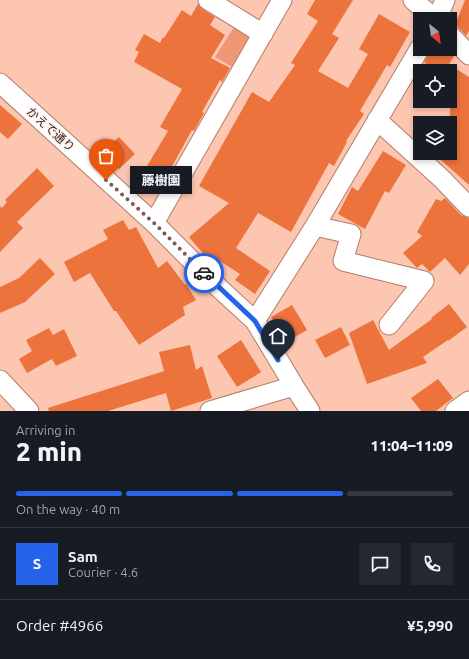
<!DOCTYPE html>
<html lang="en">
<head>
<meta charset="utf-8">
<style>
  body { margin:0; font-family:Ubuntu,"Noto Sans JP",sans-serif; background:#242831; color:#f1f3f6; height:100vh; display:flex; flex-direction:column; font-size:15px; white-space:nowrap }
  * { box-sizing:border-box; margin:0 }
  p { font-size:13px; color:#9ea1a6 }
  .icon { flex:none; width:22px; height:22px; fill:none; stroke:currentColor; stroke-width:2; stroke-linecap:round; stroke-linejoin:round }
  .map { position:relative; height:411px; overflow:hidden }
  .sheet { display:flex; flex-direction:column; background:#171b24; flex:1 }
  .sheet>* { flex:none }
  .needle { width:26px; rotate:151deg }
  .fabs { position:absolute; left:413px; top:12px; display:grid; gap:8px }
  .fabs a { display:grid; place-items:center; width:44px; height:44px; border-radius:0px; background:#171b24; box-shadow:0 2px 6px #0003; font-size:20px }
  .pin { position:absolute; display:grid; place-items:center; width:34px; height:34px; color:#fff; margin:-41px -17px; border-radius:50% 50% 50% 0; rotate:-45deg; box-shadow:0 0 4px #0007 }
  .pin .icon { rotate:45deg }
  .courier { position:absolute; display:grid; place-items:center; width:40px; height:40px; margin:-20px; border:3px solid #2563eb; border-radius:50%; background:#fff; color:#222; box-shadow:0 1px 5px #0007 }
  .bubble { position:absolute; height:28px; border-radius:0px; background:#171b24; box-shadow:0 2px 6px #0003; font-size:13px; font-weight:800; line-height:28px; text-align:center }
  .overview em { font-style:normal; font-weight:800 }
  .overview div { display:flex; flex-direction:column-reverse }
  .overview { display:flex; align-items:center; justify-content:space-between; height:68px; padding:0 16px }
  h1 { font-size:26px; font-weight:800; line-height:30px }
  .bar { display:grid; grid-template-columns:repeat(4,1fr); gap:6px 4px; align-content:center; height:48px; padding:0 16px }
  .bar i { height:5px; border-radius:3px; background:#363941 }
  .bar .active { background:#2563eb }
  .bar p { grid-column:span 4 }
  .line { display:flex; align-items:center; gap:10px; padding:0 16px; border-top:1px solid #363941 }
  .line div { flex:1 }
  .round { display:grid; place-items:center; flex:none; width:42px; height:42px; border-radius:0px; background:#242831 }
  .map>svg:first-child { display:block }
  .green { fill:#ef9875 }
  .building { fill:#ec733c }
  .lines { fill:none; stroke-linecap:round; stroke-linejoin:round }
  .minor-casing { stroke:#b17e6a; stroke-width:21 }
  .minor { stroke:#fff; stroke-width:19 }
  .done { stroke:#7c5b4e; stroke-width:4; stroke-dasharray:0 7.2 }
  .route { stroke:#2563eb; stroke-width:5 }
  .labels { text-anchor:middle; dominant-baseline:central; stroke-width:3.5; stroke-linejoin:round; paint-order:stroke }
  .street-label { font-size:12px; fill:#37221a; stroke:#fef3ee }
</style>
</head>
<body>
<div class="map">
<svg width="469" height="411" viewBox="0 0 469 411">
  <rect width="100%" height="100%" fill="#fdc6b0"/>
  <path class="green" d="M234,27L247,34L250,43L234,68L215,57Z"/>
  <path class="building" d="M315,0H353L332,34L339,38L318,71L348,88L368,54L359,49L379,14L410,32L390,67L387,65L360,111L364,114L346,141L347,142L334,166L329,163L291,232L258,213L236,248L270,271L255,294L235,280L240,274L212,256L208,259L189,237L229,203L199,186L252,92L269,102L295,65L291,63L318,21L307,14Z
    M465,0H469V31L466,36L458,27L455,25Z
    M198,4L202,9L215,17L210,25L225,35L211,58L230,68L222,82L220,80L202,112L204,113L194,131L192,130L164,181L144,171L168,131L160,127L182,89L134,62L139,52L135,50L144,34L160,43L163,37L164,38L182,10L191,16Z
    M431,49H448L454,56L445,71H422L426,63L424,62L429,54Z
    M450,65L469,77V185L433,153H450Z
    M0,105L22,124L8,139L0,132Z
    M119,137L135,154L119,169L102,152Z
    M383,151L406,165L389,193L385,191L365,229L338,214L352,187L358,191Z
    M37,168L54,186L17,222L23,228L0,252V206L2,208L7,202L5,200Z
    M445,198L461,215L466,217L469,218V264L460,275L445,258L430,272L422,264L417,268L403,253L422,236L417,232L436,199L441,201Z
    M123,220L129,230L136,227L158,268L167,261L185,285L186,284L196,300L183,307L185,315L139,345L116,311H114L90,273L74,282L64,262L108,239L103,230Z
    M40,258L55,274L25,302L0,313V287L19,278Z
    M449,304L467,327L448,341V340L423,357L427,363L367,384L349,333L373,320L389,350L432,319L431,318Z
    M292,305L307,330L286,342L271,317Z
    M341,327L350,345L325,358L315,340Z
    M49,328L53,335L64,329L77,356L56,366L52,359L27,373L19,359L32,351L26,340Z
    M241,340L261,372L237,387L217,356Z
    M190,345L196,370L202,366L212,398L171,411L166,393L108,411H49L48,408L164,371L159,352Z
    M438,379L453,398L436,411H421L411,398Z"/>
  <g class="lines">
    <defs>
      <path id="minor" d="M208,0L263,34
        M413,0L435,19
        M437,19L445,0
        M450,35L469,55
        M0,83L154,223L219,288L255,321L294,386L310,411
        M377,120L441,178L469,207
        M154,223L282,0
        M315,226L351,234L343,261L424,281L389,325
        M255,321L315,226L420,48
        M0,380L29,411
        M210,411L294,386
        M455,411L469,401"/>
    </defs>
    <use href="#minor" class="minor-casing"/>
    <use href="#minor" class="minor"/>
  </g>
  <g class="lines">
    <path class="done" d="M106,180L154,223L204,273"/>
    <path class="route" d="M204,273L255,321L278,360"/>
  </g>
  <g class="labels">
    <g class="street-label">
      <text transform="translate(51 129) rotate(42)">かえで通り</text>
    </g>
  </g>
</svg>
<div class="fabs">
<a><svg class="needle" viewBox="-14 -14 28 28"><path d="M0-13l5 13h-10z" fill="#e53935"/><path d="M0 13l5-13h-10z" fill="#9ea1a6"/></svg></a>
<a><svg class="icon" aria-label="locate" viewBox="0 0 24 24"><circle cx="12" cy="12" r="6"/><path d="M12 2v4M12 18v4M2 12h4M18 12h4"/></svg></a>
<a><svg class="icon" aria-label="layers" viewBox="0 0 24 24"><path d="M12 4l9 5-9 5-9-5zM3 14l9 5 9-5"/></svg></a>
</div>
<div class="pin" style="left:106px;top:180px;background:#ea580c"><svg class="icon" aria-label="bag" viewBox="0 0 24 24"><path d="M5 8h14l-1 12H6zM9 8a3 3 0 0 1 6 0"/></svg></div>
<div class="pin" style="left:278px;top:360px;background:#1f2937"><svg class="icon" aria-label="home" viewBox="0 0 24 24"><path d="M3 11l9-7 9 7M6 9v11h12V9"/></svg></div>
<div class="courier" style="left:204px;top:273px"><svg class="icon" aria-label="car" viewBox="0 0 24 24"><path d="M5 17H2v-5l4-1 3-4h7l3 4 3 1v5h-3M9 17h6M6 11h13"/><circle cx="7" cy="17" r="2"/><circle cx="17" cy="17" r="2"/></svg></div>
<div class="bubble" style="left:130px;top:166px;width:62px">藤樹園</div>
</div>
<section class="sheet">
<div class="overview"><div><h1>2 min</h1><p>Arriving in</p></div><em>11:04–11:09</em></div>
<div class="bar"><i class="active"></i><i class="active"></i><i class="active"></i><i></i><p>On the way · 40 m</p></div>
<div class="line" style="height:72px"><b class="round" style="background:#2563eb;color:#fff">S</b><div><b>Sam</b><p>Courier · 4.6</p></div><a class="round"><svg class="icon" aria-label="chat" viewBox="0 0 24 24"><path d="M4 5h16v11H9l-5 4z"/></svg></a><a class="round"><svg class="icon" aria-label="phone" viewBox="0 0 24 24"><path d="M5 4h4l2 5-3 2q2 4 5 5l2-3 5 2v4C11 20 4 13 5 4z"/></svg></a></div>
<div class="line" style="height:52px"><div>Order #4966</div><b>¥5,990</b></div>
</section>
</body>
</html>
